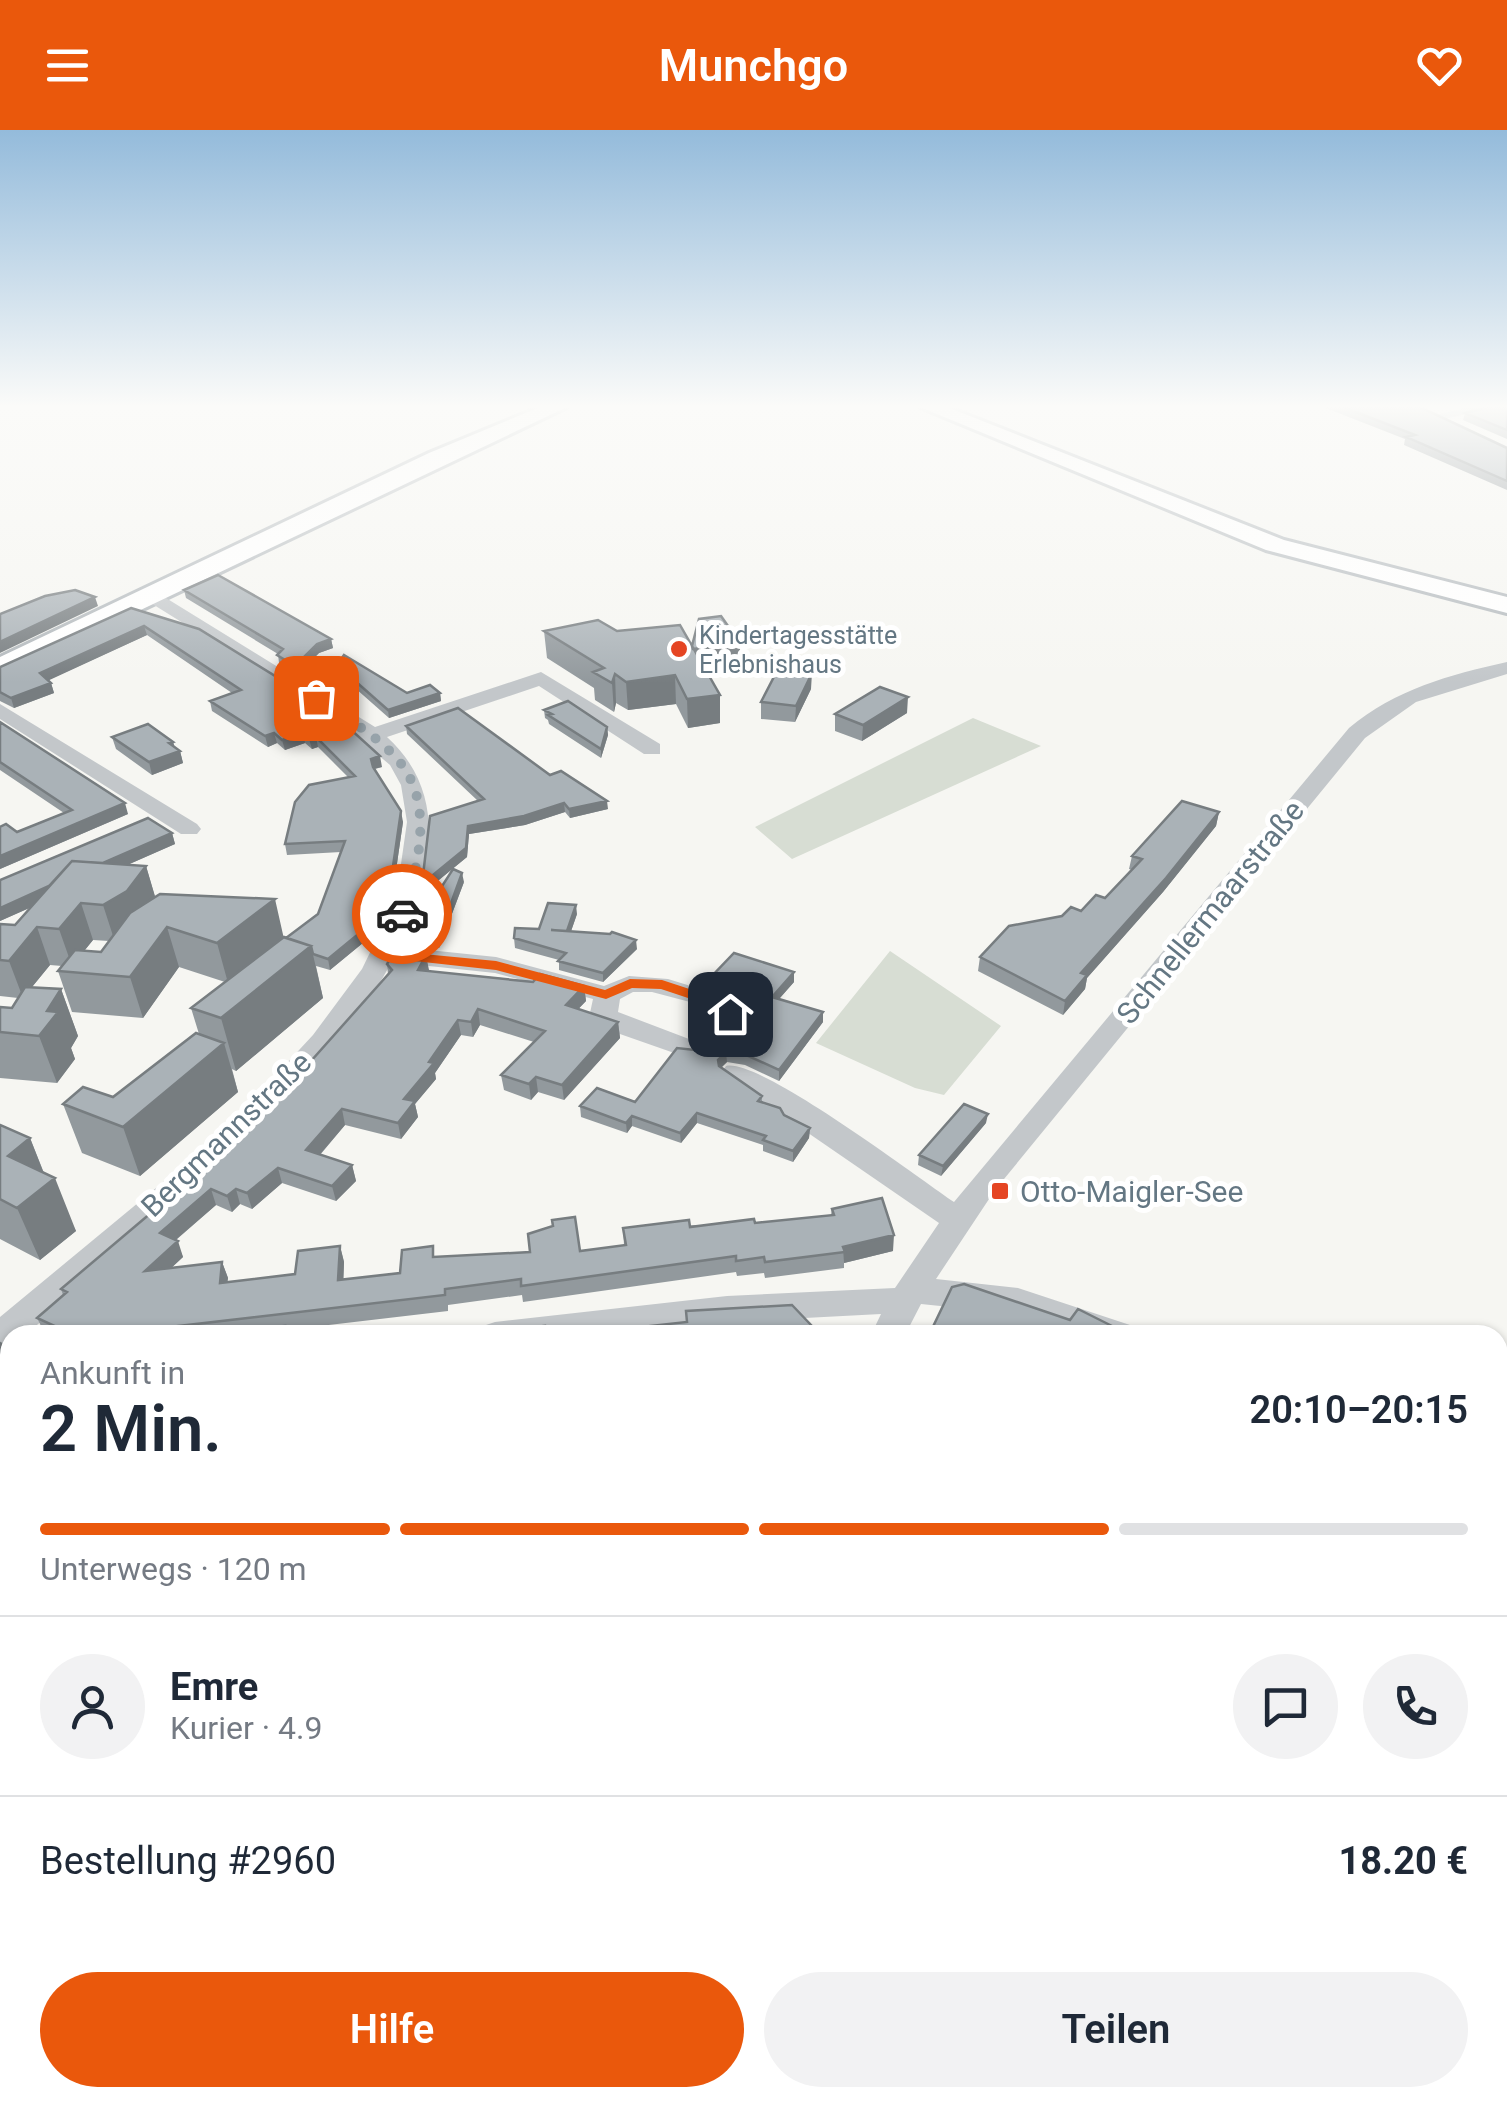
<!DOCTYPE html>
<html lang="de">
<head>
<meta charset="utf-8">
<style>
  body { margin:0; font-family:Roboto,sans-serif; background:#f2f2f3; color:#1f2937; height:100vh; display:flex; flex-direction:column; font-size:38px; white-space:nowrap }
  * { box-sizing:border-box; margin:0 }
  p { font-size:32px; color:#747a83 }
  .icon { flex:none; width:55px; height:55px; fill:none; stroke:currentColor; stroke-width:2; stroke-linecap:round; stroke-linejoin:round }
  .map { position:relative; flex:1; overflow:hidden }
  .panel { position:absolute; left:0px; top:1195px; width:1508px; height:782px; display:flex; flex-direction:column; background:#fff; border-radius:30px 30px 0 0; box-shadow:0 2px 8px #0004 }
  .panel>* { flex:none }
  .pin { position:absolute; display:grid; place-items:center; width:85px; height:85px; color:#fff; margin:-42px; border-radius:20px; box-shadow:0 5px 15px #0006 }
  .courier { position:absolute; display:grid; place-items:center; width:100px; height:100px; margin:-50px; border:8px solid #ea580c; border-radius:50%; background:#fff; color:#222; box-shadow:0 2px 12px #0007 }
  .summary em { font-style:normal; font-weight:600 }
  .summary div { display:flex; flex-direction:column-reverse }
  .summary { display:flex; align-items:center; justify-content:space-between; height:170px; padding:0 40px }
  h1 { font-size:65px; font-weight:600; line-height:75px }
  .bar { display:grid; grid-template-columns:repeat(4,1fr); gap:15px 10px; align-content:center; height:120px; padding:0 40px }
  .bar i { height:12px; border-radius:8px; background:#e0e1e3 }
  .bar .active { background:#ea580c }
  .bar p { grid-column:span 4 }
  .line { display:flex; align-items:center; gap:25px; padding:0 40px; border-top:2px solid #e0e1e3 }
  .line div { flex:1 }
  .round { display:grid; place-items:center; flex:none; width:105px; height:105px; border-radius:52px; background:#f2f2f3 }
  .cta { display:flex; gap:20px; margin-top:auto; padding:20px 40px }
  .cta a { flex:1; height:115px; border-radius:60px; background:#ea580c; color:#fff; font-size:40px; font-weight:600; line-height:115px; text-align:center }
  .cta a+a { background:#f2f2f3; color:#1f2937 }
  header { display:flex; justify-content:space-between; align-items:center; height:130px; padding:0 40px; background:#ea580c; color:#fff; font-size:45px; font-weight:600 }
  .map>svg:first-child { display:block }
  .green { fill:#d7ddd3 }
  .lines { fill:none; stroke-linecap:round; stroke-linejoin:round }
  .secondary-casing { stroke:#b3b9bd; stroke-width:6 }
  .street { fill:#c3c7ca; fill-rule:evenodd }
  .secondary { fill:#fff; fill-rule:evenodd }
  .wall { fill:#92999d; fill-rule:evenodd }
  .shaded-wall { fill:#777d80 }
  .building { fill:#aab2b7; stroke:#777d80; stroke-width:2.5 }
  .route { fill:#ea580c }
  .done { stroke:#97a3aa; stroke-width:10; stroke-dasharray:0 18 }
  .poi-dot { fill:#e54523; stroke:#fff; stroke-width:4 }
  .labels { text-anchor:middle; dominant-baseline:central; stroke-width:10; stroke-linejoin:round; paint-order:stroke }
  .far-poi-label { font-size:25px; fill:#647783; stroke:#fff; text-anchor:start }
  .street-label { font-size:30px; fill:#647783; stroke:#fff }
  .poi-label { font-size:30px; fill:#647783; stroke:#fff; text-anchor:start }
</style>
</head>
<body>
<header><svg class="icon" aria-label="menu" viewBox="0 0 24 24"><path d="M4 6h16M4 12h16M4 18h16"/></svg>Munchgo<svg class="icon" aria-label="heart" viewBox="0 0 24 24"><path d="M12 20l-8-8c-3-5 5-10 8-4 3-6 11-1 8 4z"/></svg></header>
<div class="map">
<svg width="1507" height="1976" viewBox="0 0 1507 1976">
  <rect width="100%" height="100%" fill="#f6f6f2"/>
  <path class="green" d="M973,588L1041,616L792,729L755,697Z
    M890,821L1001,896L944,965L915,958L816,913Z"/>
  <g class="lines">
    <defs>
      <path id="secondary" d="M540,277H567L0,547V527L429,323Z
        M920,277H947L1284,410L1507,467V483L1266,420Z"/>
    </defs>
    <use href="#secondary" class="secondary-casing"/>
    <path class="street" d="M1469,277H1499L1435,291L1428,287Z
      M153,460L375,597L541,542L660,614V624H644L539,556L387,607C451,665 431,747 399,817L496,827L604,856L629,846L668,849L723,866L744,884L717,920L687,927L677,924L600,897L590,883L593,869L495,843L391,832C382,853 366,871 353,889C265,1013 140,1109 25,1205H10V1216L0,1219V1187L179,1039L249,974L313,905L362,839L396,769L407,692L401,655L390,635L331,585L146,470V462ZM652,862L690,872L715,885L698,907L689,909L618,882L620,869L633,862Z
      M1507,532V544L1416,572L1365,608L995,1060L936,1149L1018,1158L1133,1196L1138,1205H1086L1018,1184L921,1174L905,1205H871L881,1184L727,1192L611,1205H478L483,1196L495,1192L727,1166L895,1158L939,1093L721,943L726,936C760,928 917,1047 954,1072L1349,598C1396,559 1449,545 1507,532Z
      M0,574L197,694L201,699L197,704H181L0,589Z
      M1498,1360L1507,1363V1396L1498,1393Z
      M254,1968H311L307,1976H250Z
      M1331,1968H1392L1396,1976H1335Z"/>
    <use href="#secondary" class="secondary"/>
  </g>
  <path class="wall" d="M1323,277H1420L1507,318V360L1404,315L1405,309Z
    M1507,277V309L1463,290L1465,283Z
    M184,460L331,509L333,518L319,523L297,545L279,533L278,524L186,468Z
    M131,478L382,637L375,639L403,692L392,768L375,803L330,840L316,836L323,868L236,941L232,939L238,962L140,1046L82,1023L63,974L113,967L199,904L191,878L225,852L179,837L143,888L72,882L58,841L62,836L50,835L32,857L61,859L78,906L71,918L75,929L57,953L0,948V877L12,878L18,868L0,866V794L15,795L31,777L0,791V750L172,703L175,714L127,735L146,736L155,767L286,808L318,784L341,722L287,725L285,714L348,647L318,617L312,619L305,613L285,620L277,613L268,617L212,581L210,571L232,563L147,505L48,550L51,553L54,563L14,578L0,571V537ZM93,810L109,811L101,822L84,821Z
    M544,501H617L692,516L740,537L706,541L720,593L688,598L676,574L628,580L616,573L614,582L595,570L594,558L547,528Z
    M337,535L407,563H440L441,571L389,588L338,543Z
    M811,559L795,592L761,589V572Z
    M544,580L607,597L608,605L601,628L549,594L548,590L545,588Z
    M907,583L862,611L835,601V584Z
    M0,592L128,684L0,739V697L17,702L64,683L0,640Z
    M406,596L550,645L608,679L570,688L565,682L525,695L469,704L467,727L423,763L478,671L407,604Z
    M112,607L173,612L175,618L180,621L183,633L152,645L116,619Z
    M1219,682L1216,696L1163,762L1087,848L1085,859L1063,885L978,841L980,827L1062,786L1081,781L1105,768L1132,740L1129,739L1132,726Z
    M464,752L439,818L411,815L410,806Z
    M577,784L571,801L637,819L603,852L559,840V830L515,818L514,808Z
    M387,834L429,841L584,856L586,871L578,879L618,892L620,908L564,970L538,962L531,970L504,960L501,945L534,912L480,895L473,907L461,905L435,943L436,949L415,974L418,987L401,1009L345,995L320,1025L352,1035L356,1051L336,1071L282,1053L252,1079L240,1074L232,1082L216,1075L176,1110L183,1127L171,1138L222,1132L228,1148L227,1152L295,1144L340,1116L344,1132L343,1149L400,1143L436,1127L580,1121L624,1115L623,1098L755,1093L831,1085L832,1079L893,1121L844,1133V1138L765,1148L764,1143L737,1146L736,1142L523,1172L522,1165L448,1175V1181L286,1200L288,1205L45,1204L37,1188L63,1165L61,1159L197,1044L279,967L388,844Z
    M710,848L794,852L779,869L823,882V892L779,951L745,935L727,932L721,937L762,966V972L810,998L809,1008L793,1032L763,1021V1015L697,993L681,1013L632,996L627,1003L581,987L580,976L635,972L704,921L720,912L746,873L710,858Z
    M986,993L941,1046L918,1035L919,1025Z
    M0,995L30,1008L44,1043L76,1101L40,1130L0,1109Z
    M0,1213L10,1218V1373L0,1368Z
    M1498,1898L1507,1903V1976H1485L1470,1968H1498Z
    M1445,1968H1466L1459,1976Z"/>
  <path class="shaded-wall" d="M95,467L98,476L0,523V512Z
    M144,496L147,505L43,553L40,543Z
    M331,509L333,518L319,523L297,545L295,536L317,514Z
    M740,513V537L692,543V519Z
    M812,543L811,559L795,592L796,576Z
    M615,544L616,573L614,582L612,553Z
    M675,545L676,574L628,580L626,552Z
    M51,553L54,563L14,578L11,568Z
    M440,563L441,571L389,588L388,580Z
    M720,565V593L688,598L687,569Z
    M908,567L907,583L862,611L863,595Z
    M607,597L608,605L601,628V619Z
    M303,602L305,613L285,620L282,610Z
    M274,603L277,613L268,617L265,606Z
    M316,607L318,617L312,619L309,609Z
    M173,612L176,622L180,621L183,633L152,645L149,632L169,613Z
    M380,626L382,637L373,639L371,629Z
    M607,671L608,679L570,688L569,679Z
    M125,673L128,684L0,739V726Z
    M564,673L565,682L525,695L469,704L467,727L423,763L422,754L468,696Z
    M401,681L403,692L392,768L375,803L330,840L328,829Z
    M1219,682L1216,696L1163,762L1087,848L1085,859L1063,885L1065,871L1081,843Z
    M172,703L175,714L0,791V778Z
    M146,736L157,773L115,812L103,775Z
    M462,743L464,752L439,818L438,809Z
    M275,769L284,809L228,853L217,813Z
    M81,773L93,810L72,836L59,799Z
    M576,775L577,784L568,810L567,801Z
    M37,797L50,835L23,868L9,831Z
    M167,797L179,837L143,888L130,847Z
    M636,810L637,819L603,852V843Z
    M311,816L323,868L236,941L221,888Z
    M426,825L429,840H418Z
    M794,842V852L772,877V867Z
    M584,856L586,871L567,891L566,875Z
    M61,859L78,906L71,918L75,929L57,953L39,906L47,881Z
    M478,879L480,895L473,907L471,892Z
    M823,882V892L779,951V940Z
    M458,890L461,905L435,943L436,949L415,974L418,987L401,1009L398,993L404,969Z
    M618,892L620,908L564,970L562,955Z
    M224,913L238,962L140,1046L123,997Z
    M726,922L727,932L718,941V930Z
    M536,947L538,962L531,970L529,954Z
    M342,979L345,995L310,1036L306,1020Z
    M697,983V993L681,1013L680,1003Z
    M988,984L986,993L941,1046L943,1036Z
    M632,986V996L627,1003L626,993Z
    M810,998L809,1008L793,1032V1021Z
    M30,1008L48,1054L55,1048L76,1101L40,1130L17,1078L8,1026Z
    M352,1035L356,1051L336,1071L332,1056Z
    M278,1038L282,1053L252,1079L247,1063Z
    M211,1059L216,1075L165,1119L160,1103Z
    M236,1059L240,1074L232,1082L227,1066Z
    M894,1105L893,1121L844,1133L843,1117Z
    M178,1111L183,1127L151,1157L145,1141Z
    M340,1116L344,1132L343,1166L338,1150Z
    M222,1132L228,1148L225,1169L220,1153Z
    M10,1330V1363L0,1344V1339Z
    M22,1968H48L38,1976H30Z
    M180,1968H200L192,1976H171Z
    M433,1968H450L442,1976H425Z"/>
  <path class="building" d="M1343,277H1420L1507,318V351L1406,307L1415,305Z
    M1489,277H1507V300L1465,283Z
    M218,445L331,509L317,514L295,536L277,525L283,519L184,460Z
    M75,460L95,467L0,512V484L45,466Z
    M131,478L199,499L327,578L380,626L371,629L373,637L401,681L390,757L373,792L328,829L313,824L311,816L286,808L318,784L345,711L285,714L295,672L309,655L355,646L316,607L309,609L303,602L282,610L274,603L265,606L210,571L241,560L144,496L40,543L51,553L11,568L0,562V537Z
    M721,486L740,513L693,519L692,516L699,489Z
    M598,490L617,501L680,495L720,565L687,569L675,545L626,552L615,544L612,553L593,542L604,538L544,501Z
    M344,525L407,563L430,555L440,563L388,580L337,535Z
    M778,539L812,543L796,576L761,572Z
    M880,557L908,567L863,595L835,584Z
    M568,571L607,597L601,619L548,585L552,584L544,580Z
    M458,578L550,645L561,641L607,671L569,679L564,673L524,686L468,696L466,718L422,754L430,686L484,669L406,596Z
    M0,592L125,673L0,726V697L6,694L17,702L72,680L0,632Z
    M148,594L173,612L169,613L180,621L149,632L112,607Z
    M1182,671L1219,682L1166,748L1081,843L1087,845L1065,871L980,827L1009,796L1062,786L1071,777L1081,781L1096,765L1105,768L1142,729L1132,726Z
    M148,688L172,703L103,733L72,731L49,756L0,778V750Z
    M72,731L146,736L127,761L103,775L81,773L59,799L37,797L9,831L0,830V794L15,795Z
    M453,739L462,743L438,809L410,806Z
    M160,764L275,769L217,813L167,797L130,847L58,841L75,820L101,822L130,783Z
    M548,773L576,775L567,801L551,800L610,804L612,802L636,810L603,843L558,831L566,823L514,808L515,798L539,799Z
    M284,807L311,816L221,888L191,878Z
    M394,822L426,825L418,840L533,852L540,844L584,856L566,875L618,892L562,955L536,947L529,954L501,945L545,901L478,879L471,892L458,890L429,932L434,933L404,969L415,971L398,993L342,979L306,1020L352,1035L332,1056L278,1038L247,1063L236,1059L227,1066L211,1059L160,1103L178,1111L145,1141L222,1132L220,1153L295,1144L298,1121L340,1116L338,1150L400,1143L402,1120L433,1116V1127L530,1122L528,1104L553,1096L552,1090L575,1087L580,1121L626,1115L623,1098L689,1090L690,1097L754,1089L755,1093L834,1085L832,1079L882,1068L894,1105L843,1117L845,1122L765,1132L764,1127L736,1131V1126L521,1156V1149L445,1159V1165L162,1198L161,1204L155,1205H74L37,1188L67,1162L61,1159L197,1044L279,967L392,840L387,834Z
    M734,823L794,842L772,867L823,882L779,940L744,924L726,922L718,930L719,936L762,966L758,971L780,978L784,985L810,998L793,1021L763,1010L766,1006L697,983L680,1003L632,986L626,993L580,976L597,958L635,972L677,918L704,921L720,912L751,865L710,848Z
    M25,857L61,859L47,881L58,882L39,906L0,902V877L12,878Z
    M196,903L224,913L123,997L63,974L83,957L113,967Z
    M964,974L988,984L943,1036L919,1025Z
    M0,995L30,1008L8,1026L55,1048L17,1078L0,1069Z
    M964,1154L1070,1190L1078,1179L1130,1205H929L952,1157Z
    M792,1175L812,1196L814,1205H577V1204L687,1192L686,1181Z
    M285,1196L284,1205H155L205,1199V1205Z
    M545,1196L546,1205H508V1200Z
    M0,1213L10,1218V1330L0,1339Z
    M1498,1804L1506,1808L1500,1830L1507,1834V1854L1498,1884Z
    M1498,1898L1507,1903V1957L1498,1951Z
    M10,1929V1946L3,1934Z
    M123,1968H180L171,1976H129Z
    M345,1968H433L425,1976H352Z
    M1007,1968H1074L1076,1969L1077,1968H1155L1152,1976H1003Z
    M1206,1968H1271L1283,1976H1202Z"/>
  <linearGradient id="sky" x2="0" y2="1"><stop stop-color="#94bbdb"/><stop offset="0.5" stop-color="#fbfbf9"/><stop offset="1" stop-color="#fbfbf9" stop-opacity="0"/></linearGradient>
  <rect width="1507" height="553" fill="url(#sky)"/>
  <path class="route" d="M402,780L409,784L392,821L496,831L605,860L630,849L662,850L729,872L737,884L724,887L718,878L661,859L632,858L606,869L496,840L378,827L395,784Z"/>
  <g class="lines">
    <path class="done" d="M316,568C343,587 376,604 397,629C435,671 419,737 402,784"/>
  </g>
  <g class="poi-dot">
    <circle cx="679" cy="519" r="10"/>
    <rect x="990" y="1051" width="20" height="20" rx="5"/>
  </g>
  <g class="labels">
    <g class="far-poi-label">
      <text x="699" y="505">Kindertagesstätte<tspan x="699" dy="29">Erlebnishaus</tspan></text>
    </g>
    <g class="street-label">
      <text transform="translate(1210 782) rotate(-51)">Schnellermaarstraße</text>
      <text transform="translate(226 1004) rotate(-44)">Bergmannstraße</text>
    </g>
    <g class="poi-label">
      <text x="1020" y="1061">Otto-Maigler-See</text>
    </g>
  </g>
</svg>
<div class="pin" style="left:316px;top:568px;background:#ea580c"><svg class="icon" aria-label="bag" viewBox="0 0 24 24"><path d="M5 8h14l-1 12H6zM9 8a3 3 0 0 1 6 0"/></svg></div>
<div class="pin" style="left:730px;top:884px;background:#1f2937"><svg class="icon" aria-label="home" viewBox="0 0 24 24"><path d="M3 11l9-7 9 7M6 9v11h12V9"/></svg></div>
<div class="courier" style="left:402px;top:784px"><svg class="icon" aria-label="car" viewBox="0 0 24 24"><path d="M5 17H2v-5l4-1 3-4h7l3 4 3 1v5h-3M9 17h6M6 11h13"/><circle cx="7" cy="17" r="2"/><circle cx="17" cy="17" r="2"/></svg></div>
<section class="panel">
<div class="summary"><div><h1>2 Min.</h1><p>Ankunft in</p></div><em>20:10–20:15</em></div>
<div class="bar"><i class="active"></i><i class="active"></i><i class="active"></i><i></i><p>Unterwegs · 120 m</p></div>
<div class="line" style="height:180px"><a class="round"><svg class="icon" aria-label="person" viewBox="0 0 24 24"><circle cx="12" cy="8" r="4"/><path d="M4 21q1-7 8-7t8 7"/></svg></a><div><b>Emre</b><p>Kurier · 4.9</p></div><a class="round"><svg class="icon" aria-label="chat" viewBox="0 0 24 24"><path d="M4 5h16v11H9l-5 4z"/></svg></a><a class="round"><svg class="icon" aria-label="phone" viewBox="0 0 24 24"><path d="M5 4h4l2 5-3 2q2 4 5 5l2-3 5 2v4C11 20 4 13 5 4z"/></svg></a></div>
<div class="line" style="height:130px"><div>Bestellung #2960</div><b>18.20 €</b></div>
<div class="cta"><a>Hilfe</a><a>Teilen</a></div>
</section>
</div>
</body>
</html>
